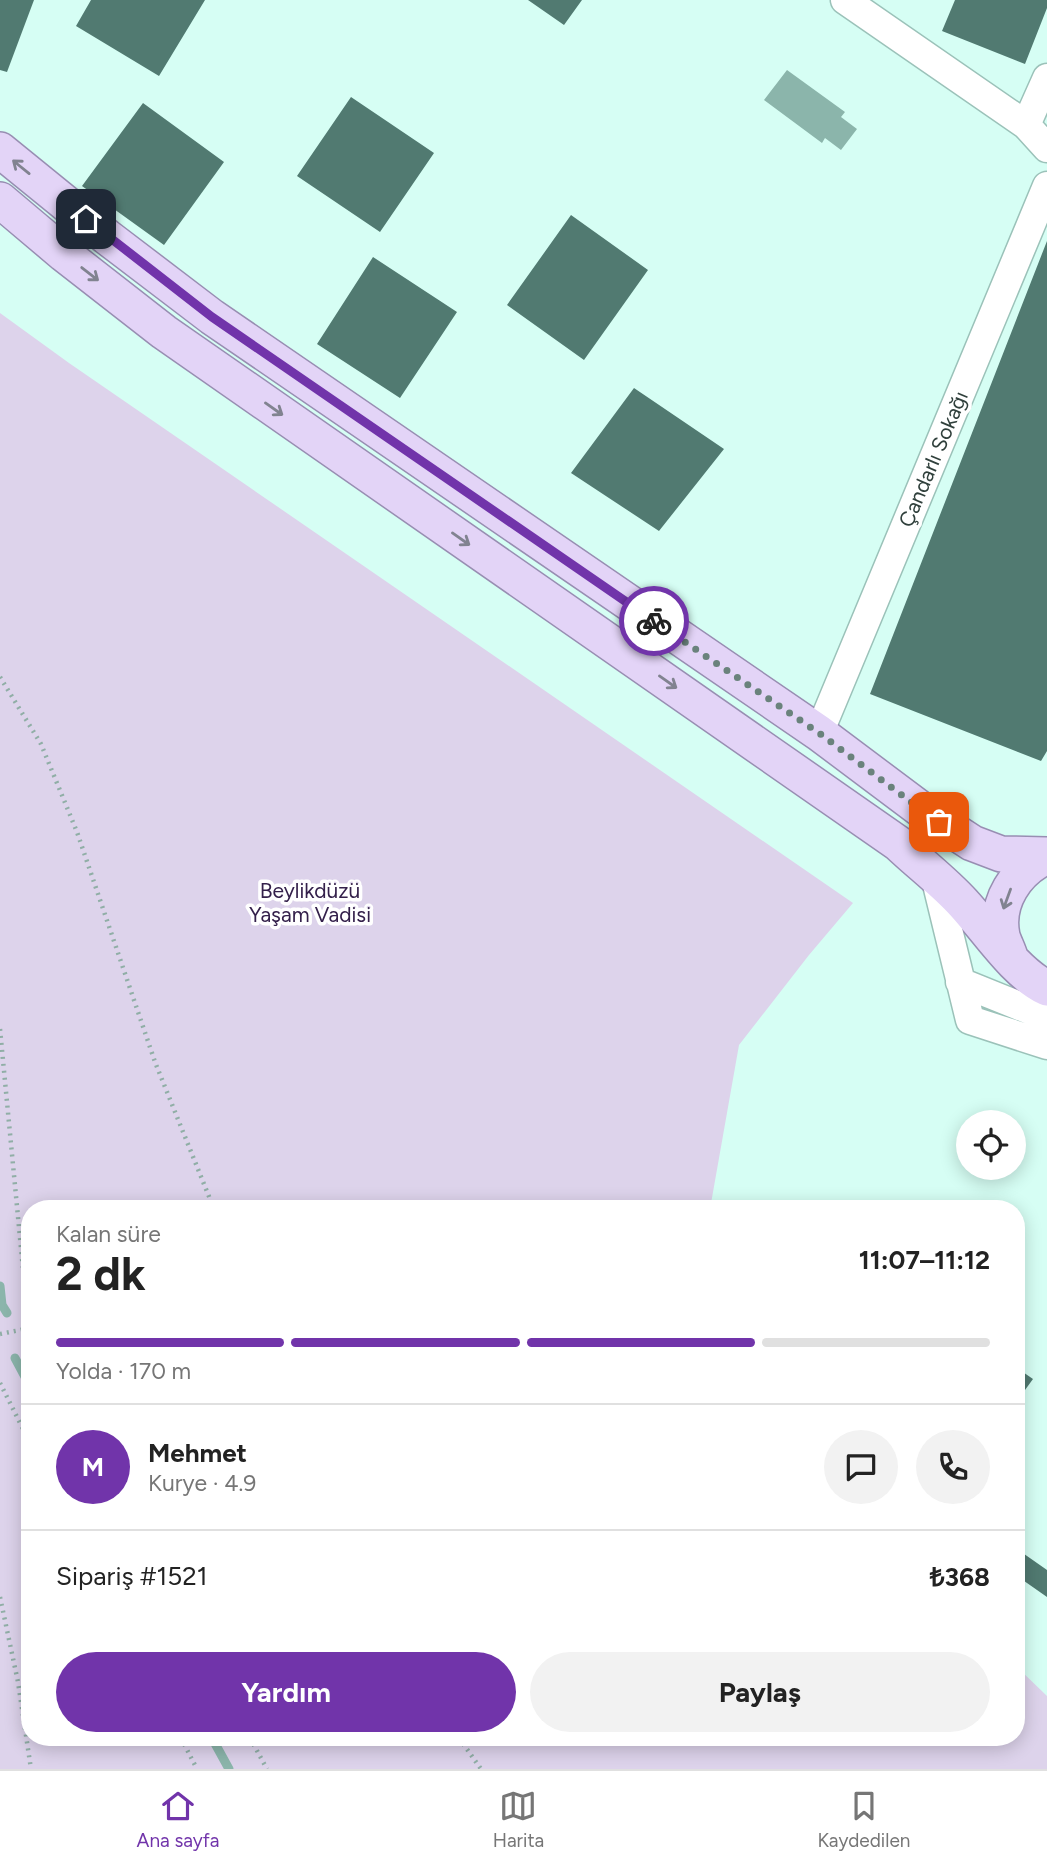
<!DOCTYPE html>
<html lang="tr">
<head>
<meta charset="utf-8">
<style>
  body { margin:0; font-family:Figtree,sans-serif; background:#f2f2f2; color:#222; height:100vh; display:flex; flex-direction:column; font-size:26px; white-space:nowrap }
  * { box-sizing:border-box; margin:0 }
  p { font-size:23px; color:#767676 }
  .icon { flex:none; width:38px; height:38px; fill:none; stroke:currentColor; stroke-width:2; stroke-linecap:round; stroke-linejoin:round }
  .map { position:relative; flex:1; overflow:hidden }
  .sheet { position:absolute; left:21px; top:1200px; width:1004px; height:546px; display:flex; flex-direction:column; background:#fff; border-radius:28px; box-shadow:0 4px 18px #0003 }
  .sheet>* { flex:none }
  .controls { position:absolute; left:956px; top:1110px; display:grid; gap:14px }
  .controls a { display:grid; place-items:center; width:70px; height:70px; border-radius:50%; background:#fff; box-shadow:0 4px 18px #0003; font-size:35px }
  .pin { position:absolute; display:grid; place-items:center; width:60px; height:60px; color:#fff; margin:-30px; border-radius:14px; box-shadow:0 4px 10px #0006 }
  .courier { position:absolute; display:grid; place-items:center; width:70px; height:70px; margin:-35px; border:5px solid #7134aa; border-radius:50%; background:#fff; color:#222; box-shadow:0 2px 9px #0007 }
  .head em { font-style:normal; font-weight:700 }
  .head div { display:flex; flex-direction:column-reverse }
  .head { display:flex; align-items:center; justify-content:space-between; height:119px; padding:0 35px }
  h1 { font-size:46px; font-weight:700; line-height:52px }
  .bar { display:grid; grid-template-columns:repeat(4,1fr); gap:10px 7px; align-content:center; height:84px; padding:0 35px }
  .bar i { height:9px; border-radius:5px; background:#e0e0e0 }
  .bar .on { background:#7134aa }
  .bar p { grid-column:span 4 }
  .line { display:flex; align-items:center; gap:18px; padding:0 35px; border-top:2px solid #e0e0e0 }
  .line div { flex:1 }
  .round { display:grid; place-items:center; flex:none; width:74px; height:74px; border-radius:37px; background:#f2f2f2 }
  .primary-button { display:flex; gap:14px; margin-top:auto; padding:14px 35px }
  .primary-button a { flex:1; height:80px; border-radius:42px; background:#7134aa; color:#fff; font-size:28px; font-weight:700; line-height:80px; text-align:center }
  .primary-button a+a { background:#f2f2f2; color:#222 }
  .tab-bar { display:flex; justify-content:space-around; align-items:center; height:98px; border-top:2px solid #e0e0e0; background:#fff; font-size:19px; color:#767676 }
  .tab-bar a { display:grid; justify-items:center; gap:4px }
  .tab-bar .on { color:#7134aa }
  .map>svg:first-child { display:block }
  .green { fill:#ddd3eb }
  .water { fill:#8bb5ab }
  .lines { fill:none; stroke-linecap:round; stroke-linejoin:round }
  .stream { stroke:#8bb5ab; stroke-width:9 }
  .building { fill:#517a71 }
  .minor-casing { stroke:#9bc2b9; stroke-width:31 }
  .major-casing { stroke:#988eb2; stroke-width:38 }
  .path { stroke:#90aea6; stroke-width:4.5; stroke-dasharray:2 5; stroke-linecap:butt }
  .minor { stroke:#fff; stroke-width:28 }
  .major { stroke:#e3d4f7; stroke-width:35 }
  .oneway { stroke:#818390 }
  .done { stroke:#6a827c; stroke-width:7; stroke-dasharray:0 12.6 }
  .route { stroke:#7134aa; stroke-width:9 }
  .labels { text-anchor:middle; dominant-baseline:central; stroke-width:7; stroke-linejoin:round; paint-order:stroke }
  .street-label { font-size:21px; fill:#30403c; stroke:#fff }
  .park-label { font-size:21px; fill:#34204b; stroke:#fff }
</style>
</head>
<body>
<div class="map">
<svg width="1047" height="1769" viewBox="0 0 1047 1769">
  <rect width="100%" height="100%" fill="#d6fef4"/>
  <path class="green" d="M0,313L69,363L853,903L809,955L739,1045L710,1209H30V1738H1017V1667L1047,1696V1769H0Z"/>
  <path class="water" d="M787,70L845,112L841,117L857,129L841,150L825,138L822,143L764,100Z"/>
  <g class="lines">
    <path class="stream" d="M0,1286L2,1305L7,1313
      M15,1358L30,1386
      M212,1738L229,1769"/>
  </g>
  <path class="building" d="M0,0H34L7,72L0,70Z
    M91,0H205L159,76L76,26Z
    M528,0H582L564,25Z
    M955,0H1047V8L1025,64L942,31Z
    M351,97L434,153L380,232L297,176Z
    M143,103L224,162L164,245L82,186Z
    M571,215L648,270L584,360L507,305Z
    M1047,241V751L1041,761L870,694Z
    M373,257L457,312L400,398L317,344Z
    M634,388L724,449L659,531L571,473Z
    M1017,1368L1033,1379L1017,1401Z
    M1017,1549L1047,1570V1597L1017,1576Z"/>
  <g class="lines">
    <defs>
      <path id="minor" d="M845,0L1026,125L1047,148
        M1026,125L1047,78
        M819,733L1047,186
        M935,876L970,1020L1047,1045
        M960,982L1047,1017"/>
      <path id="major" d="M0,150L107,237L212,317L819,733L923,811L972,843L1001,854L1047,855
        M0,200L64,254L164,332L899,844C920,864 944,882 963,903C988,930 1015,973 1047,988
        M1010,957C1008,950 1004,943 1002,936C995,902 1016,870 1047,856"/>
    </defs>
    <use href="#minor" class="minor-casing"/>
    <use href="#major" class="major-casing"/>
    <path class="path" d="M0,677L41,744L77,832L155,1062L214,1209
      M0,1029L25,1290L30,1307
      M0,1334L30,1328
      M0,1383L30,1443
      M0,1597L18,1682L31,1769
      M181,1738L197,1769
      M250,1738L267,1769
      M459,1738L481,1769"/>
    <use href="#minor" class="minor"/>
    <use href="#major" class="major"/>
  </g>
  <defs><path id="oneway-shaft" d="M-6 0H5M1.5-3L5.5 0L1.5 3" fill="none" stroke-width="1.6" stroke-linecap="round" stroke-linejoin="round" transform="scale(1.75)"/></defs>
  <g class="oneway">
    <use href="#oneway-shaft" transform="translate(21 167) rotate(-141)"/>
    <use href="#oneway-shaft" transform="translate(90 274) rotate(38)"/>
    <use href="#oneway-shaft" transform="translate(274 409) rotate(35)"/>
    <use href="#oneway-shaft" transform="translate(461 539) rotate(35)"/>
    <use href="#oneway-shaft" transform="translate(668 682) rotate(35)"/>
    <use href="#oneway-shaft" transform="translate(1007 899) rotate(110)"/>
  </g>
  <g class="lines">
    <path class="done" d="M654,621L819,733L923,811L939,822"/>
    <path class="route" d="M86,219L212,317L654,621"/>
  </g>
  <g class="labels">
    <g class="street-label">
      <text transform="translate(933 459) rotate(-67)">Çandarlı Sokağı</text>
    </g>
    <g class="park-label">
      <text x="310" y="890">Beylikdüzü<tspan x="310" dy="24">Yaşam Vadisi</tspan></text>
    </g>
  </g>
</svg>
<div class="controls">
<a><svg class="icon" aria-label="locate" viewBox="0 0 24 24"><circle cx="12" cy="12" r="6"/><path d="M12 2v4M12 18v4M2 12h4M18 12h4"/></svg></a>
</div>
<div class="pin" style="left:939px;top:822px;background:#ea580c"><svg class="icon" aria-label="bag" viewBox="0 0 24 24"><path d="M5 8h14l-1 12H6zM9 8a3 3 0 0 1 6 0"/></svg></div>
<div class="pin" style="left:86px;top:219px;background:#1f2937"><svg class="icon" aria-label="home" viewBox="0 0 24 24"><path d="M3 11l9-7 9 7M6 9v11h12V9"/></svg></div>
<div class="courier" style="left:654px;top:621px"><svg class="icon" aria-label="bike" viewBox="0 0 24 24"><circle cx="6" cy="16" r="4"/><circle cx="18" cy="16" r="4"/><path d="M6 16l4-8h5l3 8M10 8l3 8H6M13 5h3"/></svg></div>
<section class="sheet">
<div class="head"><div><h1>2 dk</h1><p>Kalan süre</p></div><em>11:07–11:12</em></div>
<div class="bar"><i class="on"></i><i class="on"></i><i class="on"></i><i></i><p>Yolda · 170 m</p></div>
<div class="line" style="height:126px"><b class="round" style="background:#7134aa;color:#fff">M</b><div><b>Mehmet</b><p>Kurye · 4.9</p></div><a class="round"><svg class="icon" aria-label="chat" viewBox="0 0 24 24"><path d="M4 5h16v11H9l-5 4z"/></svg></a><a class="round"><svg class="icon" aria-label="phone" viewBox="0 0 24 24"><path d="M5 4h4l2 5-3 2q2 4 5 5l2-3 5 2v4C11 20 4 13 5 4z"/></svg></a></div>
<div class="line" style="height:91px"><div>Sipariş #1521</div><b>₺368</b></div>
<div class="primary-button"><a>Yardım</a><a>Paylaş</a></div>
</section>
</div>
<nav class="tab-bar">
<a class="on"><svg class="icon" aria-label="home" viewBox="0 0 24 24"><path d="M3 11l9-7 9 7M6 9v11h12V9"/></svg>Ana sayfa</a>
<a><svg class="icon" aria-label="map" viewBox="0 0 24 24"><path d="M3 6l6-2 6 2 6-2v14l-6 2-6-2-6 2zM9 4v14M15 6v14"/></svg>Harita</a>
<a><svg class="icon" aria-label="saved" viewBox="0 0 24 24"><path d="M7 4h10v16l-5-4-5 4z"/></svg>Kaydedilen</a>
</nav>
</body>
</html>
